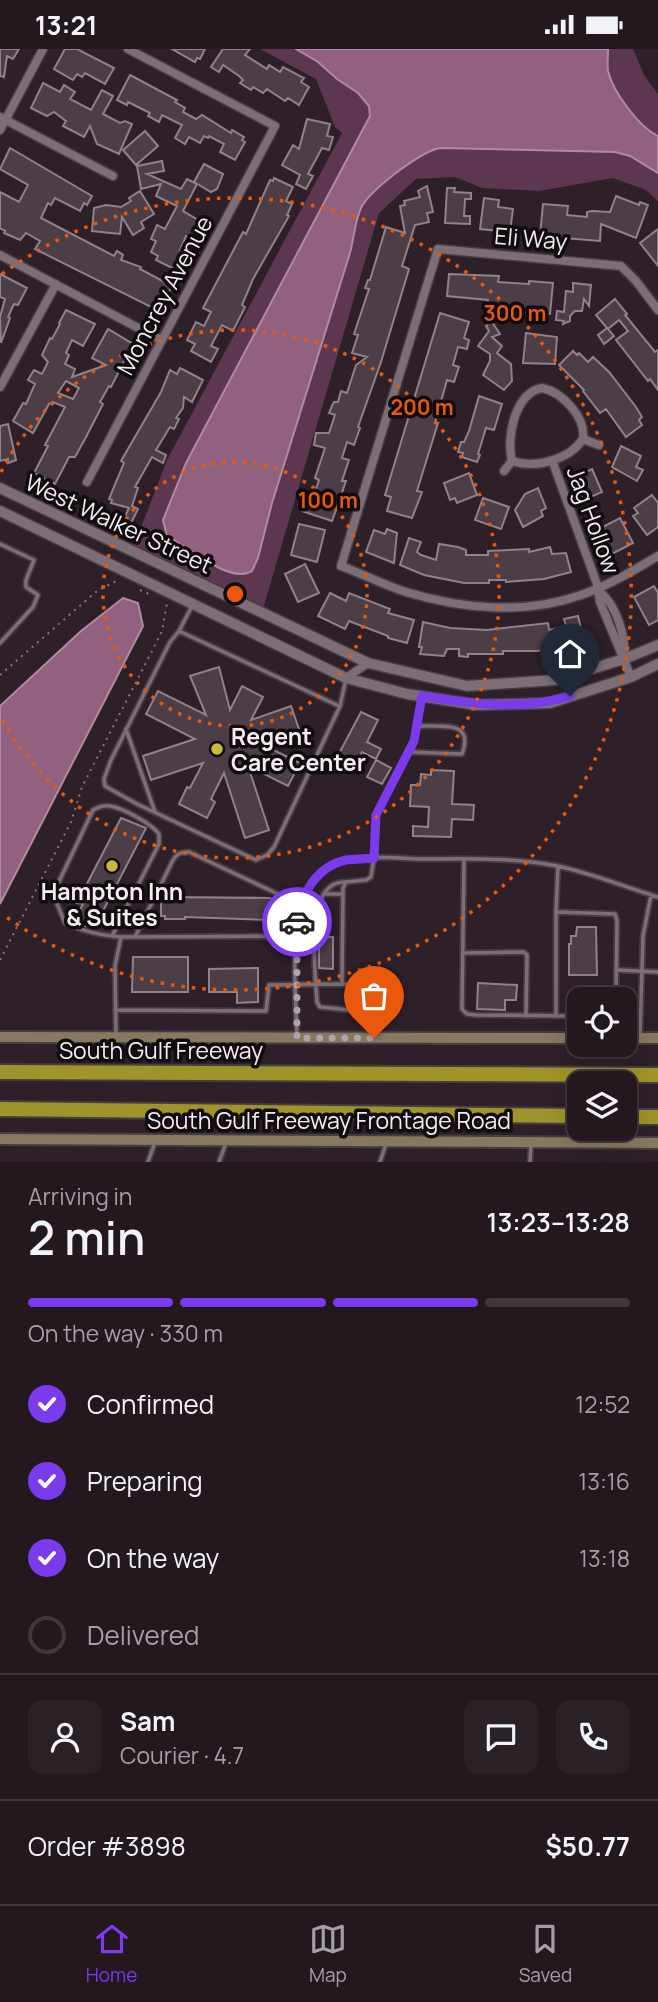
<!DOCTYPE html>
<html lang="en">
<head>
<meta charset="utf-8">
<style>
  body { margin:0; font-family:Manrope,sans-serif; background:#2a2127; color:#f1f3f6; height:100vh; display:flex; flex-direction:column; font-size:26px; white-space:nowrap }
  * { box-sizing:border-box; margin:0 }
  p { font-size:23px; color:#a2a0a4 }
  .icon { flex:none; width:38px; height:38px; fill:none; stroke:currentColor; stroke-width:2; stroke-linecap:round; stroke-linejoin:round }
  .map { position:relative; height:1113px; overflow:hidden }
  .sheet { display:flex; flex-direction:column; background:#22181e; flex:1 }
  .sheet>* { flex:none }
  .controls { position:absolute; left:567px; top:938px; display:grid; gap:14px }
  .controls a { display:grid; place-items:center; width:70px; height:70px; border-radius:14px; background:#22181e; box-shadow:0 7px 28px #0002,0 0 0 2px #3f373c; font-size:35px }
  .pin { position:absolute; display:grid; place-items:center; width:60px; height:60px; color:#fff; margin:-72px -30px; border-radius:50% 50% 50% 0; rotate:-45deg; box-shadow:0 0 7px #0007 }
  .pin .icon { rotate:45deg }
  .courier { position:absolute; display:grid; place-items:center; width:70px; height:70px; margin:-35px; border:5px solid #7c3aed; border-radius:50%; background:#fff; color:#222; box-shadow:0 2px 9px #0007 }
  .headline em { font-style:normal; font-weight:600 }
  .headline div { display:flex; flex-direction:column-reverse }
  .headline { display:flex; align-items:center; justify-content:space-between; height:119px; padding:0 28px }
  h1 { font-size:46px; font-weight:600; line-height:52px }
  .bar { display:grid; grid-template-columns:repeat(4,1fr); gap:10px 7px; align-content:center; height:84px; padding:0 28px }
  .bar i { height:9px; border-radius:5px; background:#3f373c }
  .bar .active { background:#7c3aed }
  .bar p { grid-column:span 4 }
  .line { display:flex; align-items:center; gap:18px; padding:0 28px; border-top:2px solid #3f373c }
  .line div { flex:1 }
  .round { display:grid; place-items:center; flex:none; width:74px; height:74px; border-radius:14px; background:#2a2127 }
  ol { padding:0 28px; list-style:none }
  li { display:flex; align-items:center; gap:21px; height:77px }
  li p { margin-inline-start:auto }
  li .icon { padding:7px; border-radius:50%; background:#7c3aed; color:#fff; stroke-width:4 }
  li:last-child { color:#a2a0a4 }
  li i { width:38px; height:38px; border:4px solid #3f373c; border-radius:50% }
  .status { display:flex; justify-content:space-between; align-items:center; height:49px; padding:0 35px; background:#22181e; direction:ltr }
  .status svg { height:19px; fill:currentColor }
  .tabs { display:flex; justify-content:space-around; align-items:center; height:98px; border-top:2px solid #3f373c; background:#22181e; font-size:19px; color:#a2a0a4 }
  .tabs a { display:grid; justify-items:center; gap:4px }
  .tabs .active { color:#7c3aed }
  .map>svg:first-child { display:block }
  .green { fill:#5d364f }
  .water { fill:#91617f; stroke:#af8ba1; stroke-width:2 }
  .building { fill:#4c3e46; stroke:#90818a; stroke-width:2; fill-rule:evenodd }
  .lines { fill:none; stroke-linecap:round; stroke-linejoin:round }
  .service-casing { stroke:#463c42; stroke-width:7 }
  .minor-casing { stroke:#463c42; stroke-width:11 }
  .tertiary-casing { stroke:#463c42; stroke-width:13 }
  .secondary-casing { stroke:#463c42; stroke-width:14 }
  .motorway-casing { stroke:#463c42; stroke-width:18 }
  .path { stroke:#83797f; stroke-width:2; stroke-dasharray:2 5; stroke-linecap:butt }
  .service { stroke:#7c6d76; stroke-width:3.5 }
  .minor { stroke:#7c6d76; stroke-width:8 }
  .tertiary { stroke:#7c6d76; stroke-width:10 }
  .secondary { stroke:#86795f; stroke-width:10 }
  .motorway { stroke:#9f9429; stroke-width:14 }
  .done { stroke:#aea5ab; stroke-width:7; stroke-dasharray:0 12.6 }
  .route { stroke:#7c3aed; stroke-width:9 }
  .ring { fill:none; stroke:#e8590c; stroke-width:3.5; stroke-dasharray:3.5 7 }
  .poi-dot { fill:#c8bb3b; stroke:#110c0f; stroke-width:2.5 }
  .labels { text-anchor:middle; dominant-baseline:central; stroke-width:7; stroke-linejoin:round; paint-order:stroke }
  .street-label { font-size:23px; fill:#f4ecf1; stroke:#110c0f }
  .poi-label { font-size:23px; font-weight:bold; fill:#f4ecf1; stroke:#110c0f; text-anchor:start }
  .centre { fill:#e8590c; stroke:#110c0f; stroke-width:3.5 }
  .ring-label { font-size:21px; text-anchor:middle; font-weight:bold; fill:#e8590c; stroke:#110c0f; stroke-width:7; stroke-linejoin:round; paint-order:stroke }
</style>
</head>
<body>
<div class="status"><b>13:21</b><svg viewBox="0 0 49 12"><path d="M0 12V9h3v3zM5 12V6h3v6zM10 12V3h3v9zM15 12V0h3v12zM26 1h20v11H26zM47 4h2v5h-2z"/></svg></div>
<div class="map">
<svg width="658" height="1113" viewBox="0 0 658 1113">
  <rect width="100%" height="100%" fill="#2d2028"/>
  <path class="green" d="M260,0H633L644,26L658,45V152L646,141L613,129L539,142L482,139L455,128L416,130L379,164L263,560L133,499L167,411L342,84L335,78L316,30Z"/>
  <path class="water" d="M296,0H608C608,8 607,15 608,22C613,43 639,78 658,87V124L630,107L615,103L440,99C420,103 373,139 362,157C355,170 354,189 350,204L272,454L258,509L252,522C231,536 186,497 167,487L163,471L186,414L370,67L369,57L358,44L337,30L318,13Z
    M123,549L138,554L143,577L0,855V657L81,582Z"/>
  <path class="building" d="M0,0H19L13,10L7,7L4,28L0,27Z
    M65,0H77L114,19L105,35L85,24L82,28L77,25L73,31L54,20Z
    M172,0H205L200,10L197,9L195,13Z
    M223,0H250L245,6L267,20L269,16L280,23L283,18L304,29L301,33L309,38L299,56L288,49L285,52L267,40L263,44L253,38L251,41L240,34L243,31L239,27L223,16L219,23L211,18Z
    M130,26L177,51L175,53L185,59L183,63L196,70L202,66L231,84L232,81L244,88L242,91L245,93L235,111L220,103L224,95L209,87L208,89L204,87L200,94L189,88L185,95L175,89L182,76L162,66L159,73L148,67L150,64L128,53L127,56L117,51Z
    M43,34L60,43L64,36L75,43L70,50L91,61L102,41L113,47L103,65L120,74L125,72L132,75L119,105L97,95L90,77L84,88L63,77L66,72L54,63L47,67L31,59Z
    M307,70L330,75L327,87L333,88L329,101L322,99L308,125L313,127L306,140L296,135L300,126L282,116L293,96L299,100Z
    M145,82L158,97L136,116L123,101Z
    M10,99L92,147L87,156L84,154L80,162L55,149L51,156L48,154L41,169L114,207L117,202L123,206L121,211L141,218L140,220L172,237L159,262L35,200L40,192L26,184L20,191L4,184L5,182L0,179V143L19,153L28,136L0,120Z
    M162,112L164,122L147,125L181,140L187,130L197,135L183,162L200,172L190,190L186,187L180,201L182,203L174,220L156,211L158,207L151,203L156,192L151,190L157,176L165,180L177,157L156,147L161,135L141,140L137,117Z
    M204,115L223,125L217,140L211,143L194,133Z
    M274,129L293,138L286,152L292,155L287,166L289,167L253,230L242,256L245,258L233,282L222,276L211,297L218,300L211,313L191,302L195,295L187,291L196,273L204,277L211,263L203,259L243,183L246,185L270,131L273,132Z
    M427,137L433,163L427,164L429,173L415,176L402,217L409,220L381,313L358,378L360,379L354,396L347,393L342,409L349,411L342,432H346L332,472L302,462L307,447L313,449L319,431L315,429L325,399L314,396L316,384H329L335,366L329,364L332,357L334,353H338L341,342L347,344L356,316L367,308L352,304L358,286L354,285L369,240L365,239L368,231H370L386,178L405,184L400,157L405,156L404,152L420,148L418,142Z
    M447,139H455L454,143L471,144V150H465L464,167H470V175L445,174Z
    M140,142L154,165L141,173L144,179L133,186L122,168L120,185L92,182L94,159L106,156L121,158L131,152L129,149Z
    M616,147L639,156L640,153L648,156L636,189L601,175L600,192L540,187L543,155L568,157L567,166L587,168V163L592,162L610,163Z
    M484,149L499,151L498,158L513,160L510,183L480,180Z
    M658,180V217L640,194Z
    M0,225L27,239L18,256L14,255L8,268L10,269L1,294L0,268L5,250L0,248Z
    M449,225L499,227L498,233L529,235V232L553,234L550,265L487,260L488,251L447,247Z
    M573,234L591,236L589,257L584,250L582,262H575L570,267V272L563,275L564,272L556,271L557,262L564,263L566,242L573,243Z
    M615,250L627,265L625,266L655,303L658,301V341L650,330L648,332L616,291L628,282L619,271L608,280L614,287L604,295L598,286L607,279L596,266Z
    M66,261L95,275L83,297L72,291L66,304L69,306L65,315L75,320L72,328L106,316L92,309L108,280L133,295L111,338L109,337L100,353L103,355L85,390L75,408H69L55,435L34,424L48,397L45,396L65,358L53,353L49,355L33,384L13,372L23,354L26,355L35,335L28,331L34,321L42,325L48,313L42,306L50,289L52,290L60,275L59,274ZM66,332L79,339L73,350L58,344Z
    M440,264L469,273L464,289L469,291L467,300L458,298L453,316L459,318L454,333L447,331L435,374H438L417,442L422,443L412,469L387,462L391,448L385,446Z
    M492,273L500,285L492,288L502,297L497,304L511,315L512,332L504,341L483,326L490,312V305L478,297L489,282L486,277Z
    M526,284L557,288L555,315L523,314Z
    M573,302L577,306L579,304L588,313L593,308L609,323L636,358L642,368L639,371L642,376L626,388L606,360L600,364L583,342L584,341L559,316Z
    M180,319L203,331L192,353L184,348L183,359L176,369L179,370L174,380L170,378L156,401L166,406L163,414L152,408L135,438L138,439L132,457L138,460L131,474L124,470L129,459L111,454L112,451L109,450L124,414L121,412L161,343L170,321L177,325Z
    M479,347L502,355L494,381L486,379L478,405L480,406L477,413L462,408L463,404L458,403L461,393H464L469,382Z
    M8,375L16,411L8,414V410L0,412V377Z
    M621,397L641,407L636,418L643,421L637,432L612,418Z
    M592,420L602,443L584,451L575,428Z
    M469,424L477,446L457,454L455,449L450,451L444,434Z
    M538,439L546,459L541,462L543,467L523,478L515,461L525,445Z
    M652,446L658,454V478L647,486L633,467L638,464L634,459Z
    M483,449L509,458L501,480L475,471Z
    M620,469L633,494L610,506L595,482Z
    M299,475L325,481L317,513L291,506Z
    M387,480L397,484L394,514L366,503L374,481L385,485Z
    M409,489L421,493L417,503L421,506L436,511L439,495L458,498L466,501V506H488V502L529,500V503L550,498L552,505L566,504L571,523L544,530L506,533V531H489V534H464L424,526L400,516Z
    M305,515L319,544L298,553L285,525Z
    M654,537L658,544V571L649,576L634,548Z
    M330,544L346,552L349,544L390,560L388,564L414,571L407,594L388,589V587L349,572L345,580L318,567Z
    M578,567L586,599L569,602V600L561,602L560,599L537,602H503V605H468V608L459,607V600H447L444,607L420,605L422,598H419L423,573L450,579L487,581L548,574L549,581L566,577L564,570Z
    M219,618L230,661L242,637L263,648L251,671L291,657L300,683L261,695L300,714L288,737L248,717L269,781L245,789L224,724L211,750L215,753L207,769L179,755L187,738L190,739L203,714L151,731L143,707L195,690L146,665L158,642L206,666L190,627Z
    M361,663L378,671L367,693L381,700L376,710L362,703L352,721L335,712Z
    M376,711L391,719L382,735L367,728Z
    M431,721L454,722L452,755L474,756L473,771L452,770L451,788L413,787V777L428,778L429,758L410,757L411,736H420L421,725L431,726Z
    M121,769L146,779L102,864L96,863L88,878L74,873L83,855L77,854Z
    M165,848L269,849L273,850V868L268,867V871L185,868V870H165V867H161V849Z
    M577,878H596L597,926H569V895H571V887H576Z
    M319,888H333V920L319,919Z
    M133,908H188V943H132Z
    M258,919V953L237,954V943H209V920Z
    M478,934L517,936L516,951H505V961L477,960Z"/>
  <g class="lines">
    <defs>
      <path id="service" d="M0,495L34,511L26,531V538L38,546L33,558L0,594
        M192,557L179,582L170,593L111,711L104,730L105,737L137,755L256,811L267,806L274,798L340,657L346,630
        M179,582L339,657
        M126,680L155,763
        M408,703L462,705C475,670 440,678 417,677
        M464,810L462,960L467,965L476,966L579,967
        M323,845H342
        M556,863L558,817
        M112,887L159,795V785C152,775 123,759 110,757C103,756 99,758 93,761L53,845L65,874C85,883 100,886 121,888L296,887
        M135,888L172,813C176,805 180,803 189,803L280,846L279,887
        M463,904L524,903L527,906L526,967
        M616,921L658,923
        M342,935L355,936L354,957L349,961L320,958L317,953C316,926 302,832 345,833
        M115,961L266,962L269,936L342,935L343,839L346,833L366,831L371,828L374,809L376,766L414,692L422,649
        M556,967V863L615,865L617,872L616,950
        M116,987L115,917L121,888
        M297,987C296,947 287,861 313,831C320,823 334,814 345,811C368,806 395,809 419,810C464,810 512,808 557,817C592,824 624,838 658,848
        M640,987L643,887L651,846
        M148,1113L155,1093
        M219,1113L226,1094
        M380,1113L386,1095
        M530,1113L531,1095"/>
      <path id="minor" d="M0,68L113,127
        M0,81L43,0
        M0,206L161,291
        M658,261L636,232L621,217L438,200L341,517C363,525 384,536 406,543C462,560 525,566 581,546C608,537 634,521 658,507
        M0,338L56,235
        M542,339C562,343 586,368 583,390C569,411 535,420 512,412C506,388 515,344 542,339Z
        M583,390L599,396
        M552,411L598,538L600,553L631,628
        M504,422L512,412
        M87,433L275,77L128,0
        M600,543C617,557 626,588 624,610
        M346,629L368,614"/>
      <path id="tertiary" d="M0,439L368,614L467,637L555,631L624,610L658,596
        M0,462L346,629L407,645L477,656L550,654L631,628L658,615"/>
      <path id="secondary" d="M0,988L579,989
        M625,989H658
        M0,1090L658,1094"/>
      <path id="motorway" d="M0,1023L658,1026
        M0,1060L579,1067
        M625,1068H658"/>
    </defs>
    <use href="#service" class="service-casing"/>
    <use href="#minor" class="minor-casing"/>
    <use href="#tertiary" class="tertiary-casing"/>
    <use href="#secondary" class="secondary-casing"/>
    <use href="#motorway" class="motorway-casing"/>
    <path class="path" d="M140,541L151,546
      M0,626L97,542L118,531
      M0,911L71,773L82,738L152,602L162,582L167,554"/>
    <use href="#service" class="service"/>
    <use href="#minor" class="minor"/>
    <use href="#tertiary" class="tertiary"/>
    <use href="#secondary" class="secondary"/>
    <use href="#motorway" class="motorway"/>
  </g>
  <g class="lines">
    <path class="done" d="M297,873V989H374"/>
    <path class="route" d="M297,873C300,846 317,817 346,811C355,810 365,810 374,809L376,766L414,692L422,647C471,655 522,662 570,647"/>
  </g>
  <g class="ring">
    <circle cx="235" cy="545" r="132"/>
    <path d="M1 423A264 264 0 1 1 1 667"/>
    <path d="M2 225A396 396 0 1 1 2 865"/>
  </g>
  <g class="poi-dot">
    <circle cx="217" cy="700" r="7"/>
    <circle cx="112" cy="817" r="7"/>
  </g>
  <g class="labels">
    <g class="street-label">
      <text transform="translate(531 189) rotate(5)">Eli Way</text>
      <text transform="translate(164 246) rotate(-62)">Moncrey Avenue</text>
      <text transform="translate(594 471) rotate(70)">Jag Hollow</text>
      <text transform="translate(119 474) rotate(25)">West Walker Street</text>
      <text x="161" y="1001">South Gulf Freeway</text>
      <text x="329" y="1071">South Gulf Freeway Frontage Road</text>
    </g>
    <g class="poi-label">
      <text x="231" y="687">Regent<tspan x="231" dy="26">Care Center</tspan></text>
      <text x="112" y="842" text-anchor="middle">Hampton Inn<tspan x="112" dy="26">&amp; Suites</tspan></text>
    </g>
  </g>
  <circle cx="235" cy="545" r="10" class="centre"/>
  <g class="ring-label">
    <text x="515" y="272">300 m</text>
    <text x="422" y="366">200 m</text>
    <text x="328" y="459">100 m</text>
  </g>
</svg>
<div class="controls">
<a><svg class="icon" aria-label="locate" viewBox="0 0 24 24"><circle cx="12" cy="12" r="6"/><path d="M12 2v4M12 18v4M2 12h4M18 12h4"/></svg></a>
<a><svg class="icon" aria-label="layers" viewBox="0 0 24 24"><path d="M12 4l9 5-9 5-9-5zM3 14l9 5 9-5"/></svg></a>
</div>
<div class="pin" style="left:374px;top:989px;background:#ea580c"><svg class="icon" aria-label="bag" viewBox="0 0 24 24"><path d="M5 8h14l-1 12H6zM9 8a3 3 0 0 1 6 0"/></svg></div>
<div class="pin" style="left:570px;top:647px;background:#1f2937"><svg class="icon" aria-label="home" viewBox="0 0 24 24"><path d="M3 11l9-7 9 7M6 9v11h12V9"/></svg></div>
<div class="courier" style="left:297px;top:873px"><svg class="icon" aria-label="car" viewBox="0 0 24 24"><path d="M5 17H2v-5l4-1 3-4h7l3 4 3 1v5h-3M9 17h6M6 11h13"/><circle cx="7" cy="17" r="2"/><circle cx="17" cy="17" r="2"/></svg></div>
</div>
<section class="sheet">
<div class="headline"><div><h1>2 min</h1><p>Arriving in</p></div><em>13:23–13:28</em></div>
<div class="bar"><i class="active"></i><i class="active"></i><i class="active"></i><i></i><p>On the way · 330 m</p></div>
<ol>
<li><svg class="icon" aria-label="check" viewBox="0 0 24 24"><path d="M5 12l5 5 9-10"/></svg>Confirmed<p>12:52</p></li>
<li><svg class="icon" aria-label="check" viewBox="0 0 24 24"><path d="M5 12l5 5 9-10"/></svg>Preparing<p>13:16</p></li>
<li><svg class="icon" aria-label="check" viewBox="0 0 24 24"><path d="M5 12l5 5 9-10"/></svg>On the way<p>13:18</p></li>
<li><i></i>Delivered</li>
</ol>
<div class="line" style="height:126px"><a class="round"><svg class="icon" aria-label="person" viewBox="0 0 24 24"><circle cx="12" cy="8" r="4"/><path d="M4 21q1-7 8-7t8 7"/></svg></a><div><b>Sam</b><p>Courier · 4.7</p></div><a class="round"><svg class="icon" aria-label="chat" viewBox="0 0 24 24"><path d="M4 5h16v11H9l-5 4z"/></svg></a><a class="round"><svg class="icon" aria-label="phone" viewBox="0 0 24 24"><path d="M5 4h4l2 5-3 2q2 4 5 5l2-3 5 2v4C11 20 4 13 5 4z"/></svg></a></div>
<div class="line" style="height:91px"><div>Order #3898</div><b>$50.77</b></div>
</section>
<nav class="tabs">
<a class="active"><svg class="icon" aria-label="home" viewBox="0 0 24 24"><path d="M3 11l9-7 9 7M6 9v11h12V9"/></svg>Home</a>
<a><svg class="icon" aria-label="map" viewBox="0 0 24 24"><path d="M3 6l6-2 6 2 6-2v14l-6 2-6-2-6 2zM9 4v14M15 6v14"/></svg>Map</a>
<a><svg class="icon" aria-label="saved" viewBox="0 0 24 24"><path d="M7 4h10v16l-5-4-5 4z"/></svg>Saved</a>
</nav>
</body>
</html>
